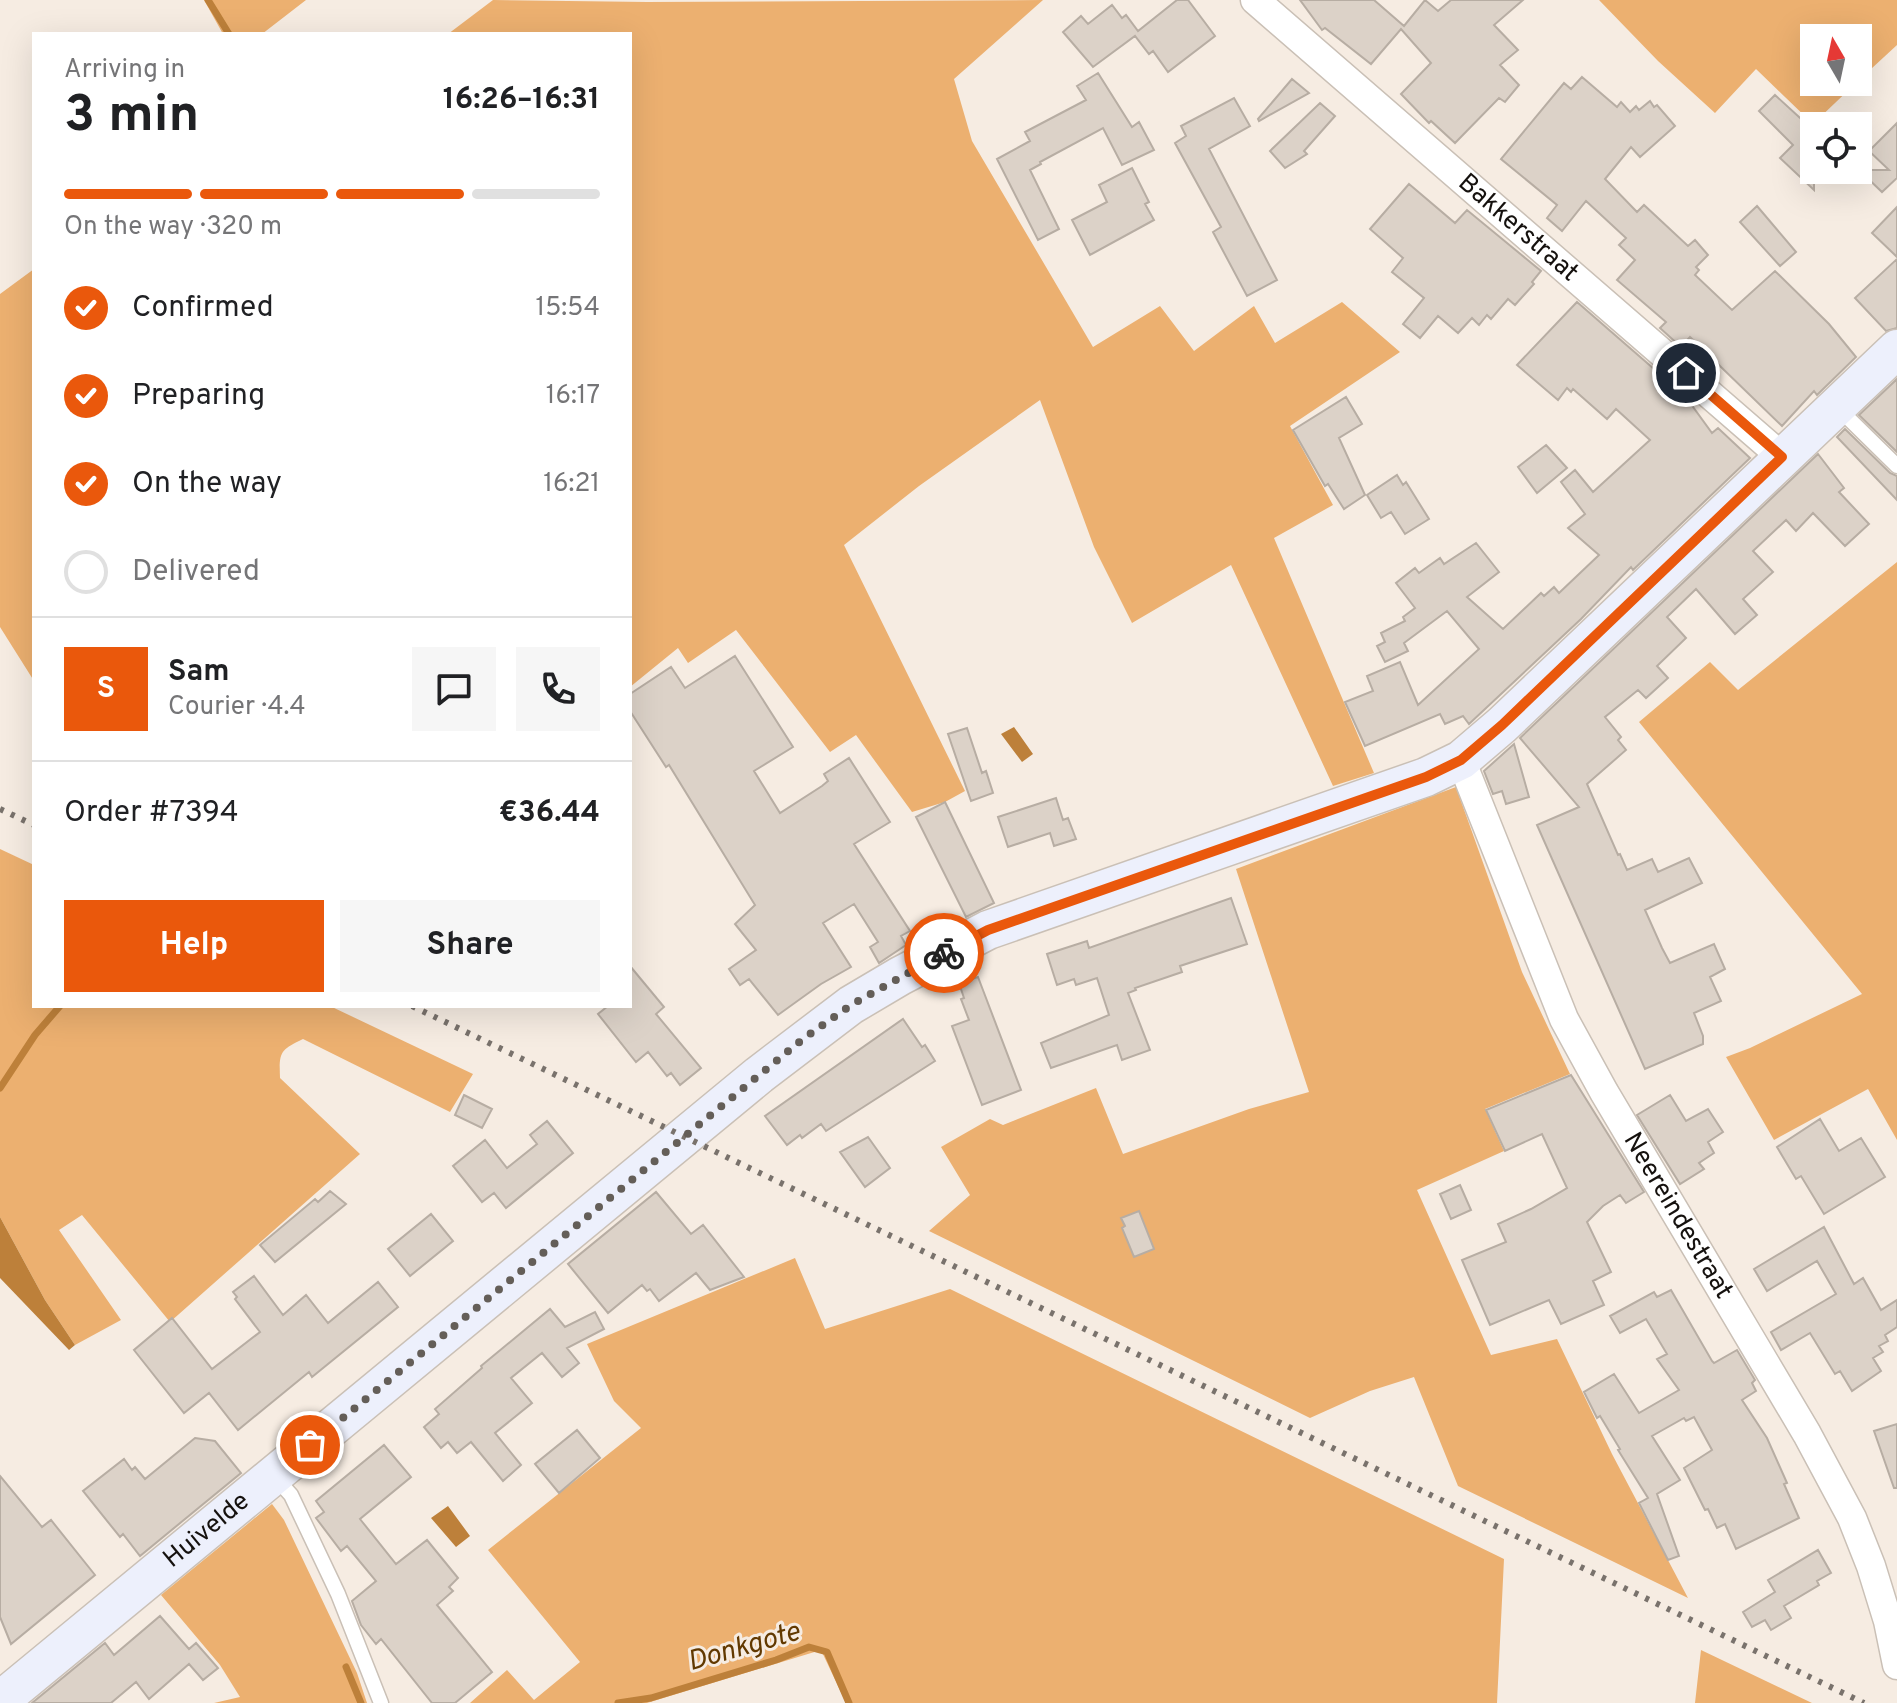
<!DOCTYPE html>
<html lang="en">
<head>
<meta charset="utf-8">
<style>
  body { margin:0; font-family:Overpass,sans-serif; background:#f6f6f6; color:#202124; height:100vh; display:flex; flex-direction:column; font-size:30px; white-space:nowrap }
  * { box-sizing:border-box; margin:0 }
  p { font-size:26px; color:#757577 }
  .icon { flex:none; width:44px; height:44px; fill:none; stroke:currentColor; stroke-width:2; stroke-linecap:round; stroke-linejoin:round }
  .map { position:relative; flex:1; overflow:hidden }
  .side { position:absolute; left:32px; top:32px; width:600px; height:976px; display:flex; flex-direction:column; background:#fff; border-radius:0px; box-shadow:0 8px 32px #0002 }
  .side>* { flex:none }
  .needle { width:52px; rotate:351deg }
  .tools { position:absolute; left:1800px; top:24px; display:grid; gap:16px }
  .tools a { display:grid; place-items:center; width:72px; height:72px; border-radius:0px; background:#fff; box-shadow:0 8px 32px #0002; font-size:40px }
  .pin { position:absolute; display:grid; place-items:center; width:68px; height:68px; color:#fff; margin:-34px; border:4px solid #fff; border-radius:50%; box-shadow:0 2px 8px #0007 }
  .courier { position:absolute; display:grid; place-items:center; width:80px; height:80px; margin:-40px; border:6px solid #ea580c; border-radius:50%; background:#fff; color:#222; box-shadow:0 2px 10px #0007 }
  .head em { font-style:normal; font-weight:700 }
  .head div { display:flex; flex-direction:column-reverse }
  .head { display:flex; align-items:center; justify-content:space-between; height:136px; padding:0 32px }
  h1 { font-size:52px; font-weight:700; line-height:60px }
  .bar { display:grid; grid-template-columns:repeat(4,1fr); gap:12px 8px; align-content:center; height:96px; padding:0 32px }
  .bar i { height:10px; border-radius:6px; background:#e0e0e0 }
  .bar .on { background:#ea580c }
  .bar p { grid-column:span 4 }
  .line { display:flex; align-items:center; gap:20px; padding:0 32px; border-top:2px solid #e0e0e0 }
  .line div { flex:1 }
  .round { display:grid; place-items:center; flex:none; width:84px; height:84px; border-radius:0px; background:#f6f6f6 }
  ol { padding:0 32px; list-style:none }
  li { display:flex; align-items:center; gap:24px; height:88px }
  li p { margin-inline-start:auto }
  li .icon { padding:8px; border-radius:50%; background:#ea580c; color:#fff; stroke-width:4 }
  li:last-child { color:#757577 }
  li i { width:44px; height:44px; border:4px solid #e0e0e0; border-radius:50% }
  .cta { display:flex; gap:16px; margin-top:auto; padding:16px 32px }
  .cta a { flex:1; height:92px; border-radius:0px; background:#ea580c; color:#fff; font-size:32px; font-weight:700; line-height:92px; text-align:center }
  .cta a+a { background:#f6f6f6; color:#202124 }
  .map>svg:first-child { display:block }
  .green { fill:#ecb070 }
  .water { fill:#bd803a }
  .lines { fill:none; stroke-linecap:round; stroke-linejoin:round }
  .stream { stroke:#bd803a; stroke-width:7 }
  .building { fill:#dcd2c8; stroke:#b7ada3; stroke-width:2 }
  .lane-casing { stroke:#cac0b6; stroke-width:17 }
  .street-casing { stroke:#cac0b6; stroke-width:31 }
  .secondary-casing { stroke:#cac0b6; stroke-width:41 }
  .lane { stroke:#fff; stroke-width:14 }
  .street { stroke:#fff; stroke-width:28 }
  .secondary { stroke:#edf0fc; stroke-width:38 }
  .rail { stroke:#79726c; stroke-width:6; stroke-dasharray:4 8; stroke-linecap:butt }
  .done { stroke:#645e58; stroke-width:8; stroke-dasharray:0 14.4 }
  .route { stroke:#ea580c; stroke-width:10 }
  .labels { text-anchor:middle; dominant-baseline:central; stroke-width:6; stroke-linejoin:round; paint-order:stroke }
  .street-label { font-size:26px; fill:#15110e; stroke:#f6ece2 }
  .water-label { font-size:28px; font-style:italic; fill:#623900; stroke:#f6ece2 }
</style>
</head>
<body>
<div class="map">
<svg width="1897" height="1703" viewBox="0 0 1897 1703">
  <rect width="100%" height="100%" fill="#f6ece2"/>
  <path class="green" d="M204,0H306L262,34H223Z
    M493,0L647,2L1043,0L954,79L972,141L1093,347L1160,306L1194,351L1254,306L1275,343L1342,302L1400,352L1290,426L1333,505L1274,538L1374,773L1333,786L1231,565L1132,623L1094,547L1040,400L919,486L844,545L965,791L945,802L912,812L856,735L830,752L736,630L688,663L678,648L630,687V34H448Z
    M1599,0H1897V45L1858,81V38H1814V82H1857L1813,124L1756,69L1715,113L1658,61Z
    M34,269V681L0,627V294Z
    M1897,562V1140L1868,1089L1774,1140L1726,1057L1750,1048L1862,994L1639,722L1710,662L1738,690Z
    M1456,787L1522,972L1570,1074L1485,1109L1504,1151L1417,1190L1491,1355L1557,1339L1612,1454L1688,1598L1458,1486L1414,1377L1370,1391L1310,1418L929,1231L970,1195L941,1147L990,1119L1003,1125L1096,1088L1123,1154L1249,1109L1309,1092L1236,869Z
    M0,849L34,865V1006H330L473,1074L450,1112L303,1039C280,1050 279,1052 280,1078L360,1154L170,1322L82,1215L59,1230L121,1320L75,1345L45,1300L0,1217Z
    M795,1258L825,1329L950,1289L1504,1559L1497,1703H846L821,1650L647,1703H470L507,1670L534,1700L580,1662L488,1550L641,1428L614,1401L587,1344Z
    M272,1504L284,1520L357,1673L367,1703H214L240,1697L220,1665L161,1595Z
    M1701,1650L1812,1703H1695Z"/>
  <path class="water" d="M1014,727L1033,754L1022,762L1001,734Z
    M0,1217L45,1300L75,1345L69,1350L0,1278Z
    M448,1506L470,1536L456,1547L431,1518Z"/>
  <g class="lines">
    <path class="stream" d="M208,0L229,34
      M0,1088L35,1035L60,1006
      M346,1667L361,1703
      M618,1703L651,1698L776,1660L809,1647L827,1652L849,1703"/>
  </g>
  <path class="building" d="M1177,0H1188L1215,36L1168,72L1153,51L1149,54L1135,36L1093,67L1063,32L1081,16L1088,24L1112,5L1122,18L1126,15L1138,31Z
    M1300,0H1374L1404,26L1425,0L1438,11L1451,0H1523L1494,25L1518,50L1500,65L1519,85L1505,102L1499,98L1455,143L1431,121L1429,123L1401,94L1431,63L1401,29L1371,64L1325,28L1322,30Z
    M1098,73L1132,127L1139,122L1154,150L1122,165L1103,128L1040,162L1041,164L1030,170L1059,229L1038,240L997,159L1030,141L1025,132L1086,100L1077,86Z
    M1582,77L1617,107L1621,102L1630,112L1636,106L1639,110L1650,101L1654,107L1657,105L1675,126L1640,157L1631,147L1605,179L1637,212L1644,205L1688,246L1695,240L1708,255L1696,267L1699,270L1695,275L1732,310L1775,271L1829,324L1856,357L1817,395L1814,391L1782,426L1690,337L1681,347L1660,328L1666,322L1617,280L1635,260L1619,245L1626,238L1586,201L1562,231L1547,218L1557,205L1501,159L1564,83L1571,89Z
    M1292,79L1309,93L1259,121L1258,119Z
    M1775,95L1810,127L1814,123V190L1780,158L1793,145L1759,111Z
    M1234,98L1250,126L1209,149L1277,280L1247,296L1213,232L1221,227L1175,143L1186,136L1181,126Z
    M1320,103L1335,116L1304,151L1307,154L1285,168L1270,151Z
    M1897,123V178L1882,192L1859,170H1889L1869,151Z
    M1132,168L1149,202L1145,204L1154,220L1090,255L1072,220L1107,202L1099,185Z
    M1409,184L1455,223L1467,210L1541,271L1532,282L1534,284L1515,305L1508,299L1491,319L1487,315L1479,325L1472,318L1458,333L1438,316L1420,338L1403,324L1424,298L1392,272L1403,258L1370,229Z
    M1757,206L1796,252L1780,266L1740,222Z
    M1897,207V257L1872,233Z
    M1897,259V328L1886,331L1855,298Z
    M1577,302L1685,396L1712,433L1718,428L1750,458L1633,570L1631,567L1581,619L1469,724L1463,716L1445,724L1440,714L1365,746L1345,702L1373,691L1367,676L1400,662L1418,705L1479,649L1447,611L1404,643L1408,651L1385,662L1377,646L1385,642L1381,633L1405,621L1403,617L1415,608L1396,583L1415,568L1419,573L1440,558L1444,564L1476,543L1499,572L1467,597L1503,629L1541,593L1544,596L1554,587L1559,593L1599,555L1568,528L1585,514L1561,482L1575,470L1593,492L1650,440L1616,409L1607,419L1573,389L1571,392L1567,388L1558,400L1517,365Z
    M1897,379V452L1859,415Z
    M1346,397L1362,424L1339,438L1365,495L1344,509L1328,484L1325,486L1293,430Z
    M1845,429L1890,473L1897,476V500L1837,437Z
    M1546,445L1567,468L1537,493L1518,467Z
    M1818,454L1844,488L1839,492L1869,524L1845,546L1813,513L1796,531L1786,520L1753,551L1773,572L1743,599L1757,615L1735,634L1696,589L1667,617L1686,638L1657,666L1668,678L1646,698L1638,690L1605,717L1621,737L1618,740L1626,750L1587,784L1618,855L1620,854L1627,870L1652,859L1658,872L1689,858L1702,883L1645,910L1662,948L1670,963L1714,944L1725,969L1710,977L1721,1001L1694,1013L1703,1036V1044L1645,1069L1537,825L1579,807L1520,738Z
    M1397,475L1403,485L1406,482L1429,519L1405,534L1391,512L1381,518L1367,495Z
    M735,656L793,747L754,771L780,813L822,786L828,781L824,774L849,758L890,822L854,844L910,931L901,936L906,945L879,963L870,947L878,942L854,904L823,923L851,967L821,984L778,1015L749,979L740,985L729,969L756,950L735,924L755,905L669,765L666,767L630,711V694L671,667L685,688Z
    M967,728L982,773L986,771L993,793L971,801L948,734Z
    M1514,744L1529,797L1506,804L1502,791L1493,794L1484,771Z
    M1056,798L1063,820L1068,818L1076,839L1054,846L1050,833L1008,847L998,817Z
    M945,802L994,903L966,917L916,817Z
    M1231,898L1247,944L1180,966L1182,972L1135,988L1136,990L1128,993L1150,1050L1122,1060L1117,1045L1051,1068L1041,1043L1109,1015L1097,978L1076,985L1074,979L1057,985L1047,954L1087,941L1089,948Z
    M630,966L664,1007L656,1014L701,1068L680,1085L671,1073L667,1076L648,1052L636,1062L598,1014L608,1006H630Z
    M978,977L1021,1090L982,1105L952,1026L969,1020L961,999L964,998L959,983Z
    M903,1019L922,1047L925,1045L935,1061L826,1131L821,1124L802,1138L800,1135L787,1145L765,1116Z
    M1571,1075L1644,1192L1626,1203L1620,1195L1603,1206L1587,1222L1611,1272L1593,1281L1604,1305L1561,1324L1549,1300L1490,1325L1462,1260L1506,1242L1498,1224L1531,1209L1567,1188L1542,1134L1505,1151L1486,1110Z
    M464,1095L492,1109L482,1128L455,1115Z
    M1670,1095L1686,1121L1708,1109L1723,1132L1708,1142L1714,1153L1699,1163L1704,1169L1680,1184L1637,1115Z
    M1820,1119L1839,1151L1861,1138L1885,1177L1824,1214L1801,1176L1796,1179L1777,1147Z
    M547,1121L573,1153L506,1208L494,1193L482,1202L453,1166L485,1140L507,1168L537,1144L530,1135Z
    M868,1137L890,1168L865,1187L840,1152Z
    M1460,1185L1471,1210L1451,1219L1440,1194Z
    M330,1191L346,1204L275,1262L260,1245L315,1199L318,1202Z
    M656,1192L691,1234L703,1225L744,1277L710,1290L696,1273L659,1301L650,1289L647,1291L642,1285L608,1313L568,1264Z
    M1139,1211L1154,1249L1134,1257L1122,1228L1125,1226L1121,1218Z
    M431,1214L453,1241L410,1276L388,1249Z
    M1824,1227L1854,1284L1863,1278L1881,1310L1897,1300V1327L1885,1335L1888,1341L1879,1346L1883,1352L1873,1358L1881,1371L1852,1391L1840,1371L1835,1374L1810,1333L1781,1350L1771,1332L1836,1294L1817,1261L1767,1291L1754,1269Z
    M254,1276L283,1315L306,1295L328,1323L378,1282L398,1307L312,1377L309,1372L238,1430L209,1393L184,1413L134,1350L172,1318L212,1369L260,1332L235,1299L237,1297L233,1292Z
    M1671,1290L1712,1361L1714,1363L1737,1350L1755,1380L1752,1383L1756,1391L1742,1400L1767,1438L1787,1483L1784,1484L1799,1518L1736,1549L1725,1524L1717,1528L1708,1509L1705,1510L1684,1468L1712,1450L1694,1417L1686,1421L1684,1418L1652,1436L1680,1480L1657,1494L1679,1556L1668,1560L1639,1503L1648,1498L1618,1450L1620,1449L1600,1416L1597,1418L1584,1392L1614,1374L1639,1413L1679,1390L1657,1359L1667,1354L1646,1319L1620,1333L1610,1316L1654,1292L1657,1297Z
    M550,1309L565,1327L595,1312L604,1329L567,1348L579,1363L562,1377L542,1353L511,1378L532,1403L495,1433L521,1465L503,1481L471,1442L457,1453L448,1442L441,1448L424,1427L439,1414L435,1409L482,1368L481,1366Z
    M1897,1424V1488H1894L1874,1431Z
    M577,1430L600,1458L559,1493L535,1464Z
    M195,1438L215,1441L241,1473L140,1556L123,1534L120,1537L83,1491L124,1459L132,1470L135,1467L145,1479Z
    M384,1445L411,1477L360,1519L396,1564L427,1540L458,1578L449,1587L453,1591L437,1605L492,1672L455,1703H432L381,1639L376,1644L361,1625L352,1601L376,1581L347,1546L341,1551L316,1518L324,1512L316,1501Z
    M0,1476L42,1527L51,1520L95,1575L11,1644L0,1617Z
    M1818,1550L1831,1573L1817,1581L1819,1585L1784,1606L1791,1618L1771,1630L1765,1620L1752,1627L1743,1612L1775,1592L1768,1580Z
    M160,1616L189,1649L196,1643L218,1668L203,1680L189,1664L149,1699L136,1682L111,1703H32L105,1643L114,1655Z"/>
  <g class="lines">
    <defs>
      <path id="lane" d="M1837,407L1897,466
        M274,1476L291,1495L338,1594L381,1703"/>
      <g id="street">
        <path id="s1" d="M1255,0L1782,457"/>
        <path id="s2" d="M1461,760L1564,1019L1604,1092L1807,1434L1852,1518L1871,1566L1888,1621L1897,1665"/>
      </g>
      <g id="secondary">
        <path id="s3" d="M0,1701L759,1075L851,1005L900,976L988,930L1426,777L1461,760L1502,725L1897,349"/>
      </g>
    </defs>
    <use href="#lane" class="lane-casing"/>
    <use href="#street" class="street-casing"/>
    <use href="#secondary" class="secondary-casing"/>
    <use href="#lane" class="lane"/>
    <use href="#street" class="street"/>
    <use href="#secondary" class="secondary"/>
    <path class="rail" d="M0,809L34,825
      M412,1006L1864,1703"/>
  </g>
  <g class="lines">
    <path class="done" d="M310,1445L803,1039L851,1005L944,953"/>
    <path class="route" d="M944,953L988,930L1426,777L1461,760L1502,725L1782,457L1686,373"/>
  </g>
  <g class="labels">
    <g class="street-label">
      <text stroke="none"><textPath href="#s1" startOffset="348">Bakkerstraat</textPath></text>
      <text stroke="none"><textPath href="#s2" startOffset="506">Neereindestraat</textPath></text>
      <text stroke="none"><textPath href="#s3" startOffset="268">Huivelde</textPath></text>
    </g>
    <g class="water-label">
      <text transform="translate(744 1648) rotate(-16)">Donkgote</text>
    </g>
  </g>
</svg>
<div class="tools">
<a><svg class="needle" viewBox="-14 -14 28 28"><path d="M0-13l5 13h-10z" fill="#e53935"/><path d="M0 13l5-13h-10z" fill="#757577"/></svg></a>
<a><svg class="icon" aria-label="locate" viewBox="0 0 24 24"><circle cx="12" cy="12" r="6"/><path d="M12 2v4M12 18v4M2 12h4M18 12h4"/></svg></a>
</div>
<div class="pin" style="left:310px;top:1445px;background:#ea580c"><svg class="icon" aria-label="bag" viewBox="0 0 24 24"><path d="M5 8h14l-1 12H6zM9 8a3 3 0 0 1 6 0"/></svg></div>
<div class="pin" style="left:1686px;top:373px;background:#1f2937"><svg class="icon" aria-label="home" viewBox="0 0 24 24"><path d="M3 11l9-7 9 7M6 9v11h12V9"/></svg></div>
<div class="courier" style="left:944px;top:953px"><svg class="icon" aria-label="bike" viewBox="0 0 24 24"><circle cx="6" cy="16" r="4"/><circle cx="18" cy="16" r="4"/><path d="M6 16l4-8h5l3 8M10 8l3 8H6M13 5h3"/></svg></div>
<section class="side">
<div class="head"><div><h1>3 min</h1><p>Arriving in</p></div><em>16:26–16:31</em></div>
<div class="bar"><i class="on"></i><i class="on"></i><i class="on"></i><i></i><p>On the way · 320 m</p></div>
<ol>
<li><svg class="icon" aria-label="check" viewBox="0 0 24 24"><path d="M5 12l5 5 9-10"/></svg>Confirmed<p>15:54</p></li>
<li><svg class="icon" aria-label="check" viewBox="0 0 24 24"><path d="M5 12l5 5 9-10"/></svg>Preparing<p>16:17</p></li>
<li><svg class="icon" aria-label="check" viewBox="0 0 24 24"><path d="M5 12l5 5 9-10"/></svg>On the way<p>16:21</p></li>
<li><i></i>Delivered</li>
</ol>
<div class="line" style="height:144px"><b class="round" style="background:#ea580c;color:#fff">S</b><div><b>Sam</b><p>Courier · 4.4</p></div><a class="round"><svg class="icon" aria-label="chat" viewBox="0 0 24 24"><path d="M4 5h16v11H9l-5 4z"/></svg></a><a class="round"><svg class="icon" aria-label="phone" viewBox="0 0 24 24"><path d="M5 4h4l2 5-3 2q2 4 5 5l2-3 5 2v4C11 20 4 13 5 4z"/></svg></a></div>
<div class="line" style="height:104px"><div>Order #7394</div><b>€36.44</b></div>
<div class="cta"><a>Help</a><a>Share</a></div>
</section>
</div>
</body>
</html>
